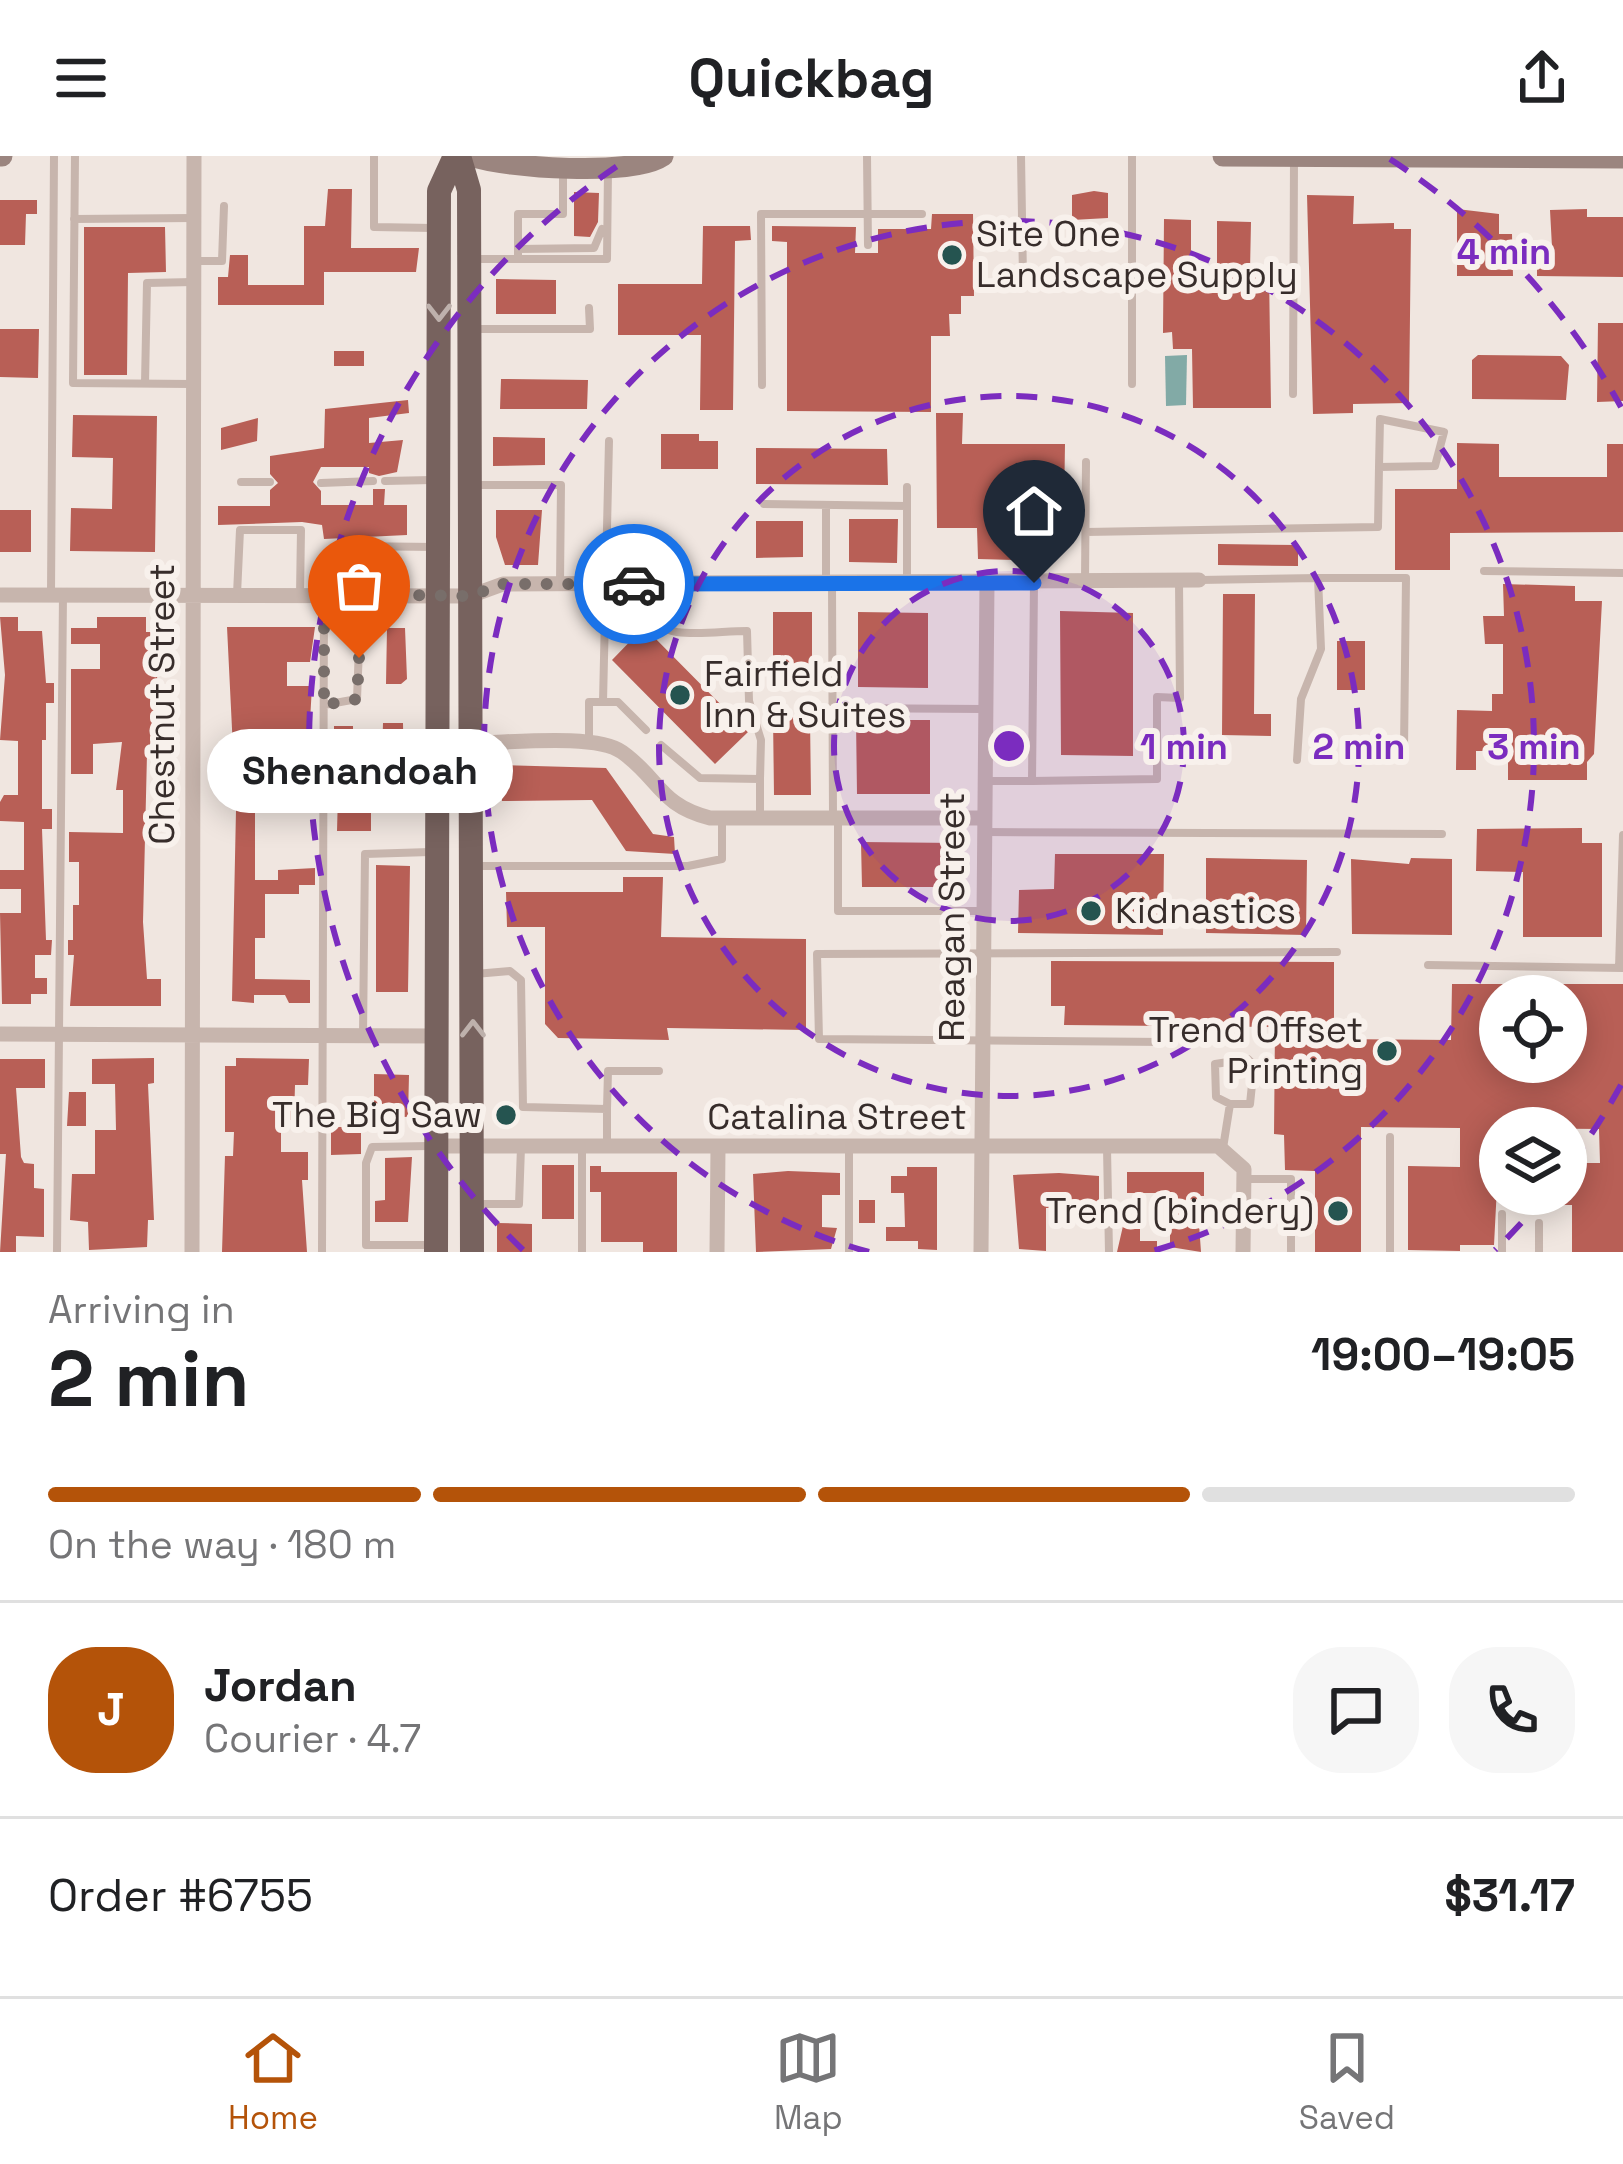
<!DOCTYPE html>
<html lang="en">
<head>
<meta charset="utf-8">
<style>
  body { margin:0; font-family:"Space Grotesk",sans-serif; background:#f6f6f6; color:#202124; height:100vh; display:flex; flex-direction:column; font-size:45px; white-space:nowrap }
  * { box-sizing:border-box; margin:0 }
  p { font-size:39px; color:#757577 }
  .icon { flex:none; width:66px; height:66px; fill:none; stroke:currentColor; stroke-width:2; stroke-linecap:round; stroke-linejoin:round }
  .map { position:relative; height:1096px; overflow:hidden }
  .panel { display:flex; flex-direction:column; background:#fff; flex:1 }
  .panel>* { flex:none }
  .controls { position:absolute; left:1479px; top:819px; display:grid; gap:24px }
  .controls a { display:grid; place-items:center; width:108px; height:108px; border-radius:50%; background:#fff; box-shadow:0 6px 30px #0003; font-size:60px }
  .pin { position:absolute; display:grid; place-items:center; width:102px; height:102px; color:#fff; margin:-123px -51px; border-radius:50% 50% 50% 0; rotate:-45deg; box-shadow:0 0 12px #0007 }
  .pin .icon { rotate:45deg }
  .courier { position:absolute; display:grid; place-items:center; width:120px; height:120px; margin:-60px; border:9px solid #1a73e8; border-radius:50%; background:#fff; color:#222; box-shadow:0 3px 15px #0007 }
  .bubble { position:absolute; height:84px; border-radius:42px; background:#fff; box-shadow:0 6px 30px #0003; font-size:39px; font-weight:700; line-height:84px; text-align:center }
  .overview em { font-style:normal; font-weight:700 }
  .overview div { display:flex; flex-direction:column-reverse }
  .overview { display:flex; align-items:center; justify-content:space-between; height:204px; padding:0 48px }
  h1 { font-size:78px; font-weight:700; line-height:90px }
  .bar { display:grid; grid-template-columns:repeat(4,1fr); gap:18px 12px; align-content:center; height:144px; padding:0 48px }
  .bar i { height:15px; border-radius:9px; background:#e0e0e0 }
  .bar .on { background:#b45309 }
  .bar p { grid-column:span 4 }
  .line { display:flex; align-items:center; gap:30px; padding:0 48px; border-top:3px solid #e0e0e0 }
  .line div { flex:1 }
  .round { display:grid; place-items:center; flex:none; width:126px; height:126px; border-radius:48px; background:#f6f6f6 }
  header { display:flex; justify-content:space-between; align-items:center; height:156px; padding:0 48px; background:#fff; font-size:54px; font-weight:700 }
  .menu { display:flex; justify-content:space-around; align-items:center; height:168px; border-top:3px solid #e0e0e0; background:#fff; font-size:33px; color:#757577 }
  .menu a { display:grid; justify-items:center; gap:6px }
  .menu .on { color:#b45309 }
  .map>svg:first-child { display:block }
  .water { fill:#82aaa6 }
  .building { fill:#b85f56; fill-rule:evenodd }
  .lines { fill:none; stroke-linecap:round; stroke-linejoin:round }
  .service { stroke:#c7b5ad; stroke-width:8 }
  .minor { stroke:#c7b5ad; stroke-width:15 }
  .secondary { stroke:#9b857f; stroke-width:21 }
  .primary { stroke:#77625e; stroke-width:24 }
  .oneway { stroke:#beb1ac }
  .done { stroke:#786e6a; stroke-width:12; stroke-dasharray:0 21.6 }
  .route { stroke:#1a73e8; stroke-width:15 }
  .ring { fill:none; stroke:#7b2cbf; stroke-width:6; stroke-dasharray:21 15 }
  .poi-dot { fill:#255450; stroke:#f8f1ec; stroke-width:4.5 }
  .labels { text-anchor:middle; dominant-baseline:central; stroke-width:12; stroke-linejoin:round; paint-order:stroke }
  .poi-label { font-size:36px; fill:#372d2b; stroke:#f8f1ec; text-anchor:start }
  .street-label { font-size:36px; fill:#372d2b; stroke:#f8f1ec }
  .centre { fill:#7b2cbf; stroke:#f8f1ec; stroke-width:6 }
  .ring-label { font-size:36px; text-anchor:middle; font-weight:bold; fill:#7b2cbf; stroke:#f8f1ec; stroke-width:12; stroke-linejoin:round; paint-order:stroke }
</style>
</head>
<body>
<header><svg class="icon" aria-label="menu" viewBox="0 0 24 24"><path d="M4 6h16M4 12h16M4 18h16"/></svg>Quickbag<svg class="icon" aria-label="share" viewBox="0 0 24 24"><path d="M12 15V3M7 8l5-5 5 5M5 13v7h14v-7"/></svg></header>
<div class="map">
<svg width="1623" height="1096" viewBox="0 0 1623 1096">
  <rect width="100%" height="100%" fill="#f0e6e0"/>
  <path class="water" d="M1187,199L1186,249L1166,250L1165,200Z"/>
  <path class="building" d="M328,33H352L351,92H419L416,116H324V149H218V121H228L230,99H248V129H304V70H325Z
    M1094,35L1108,37V62L1072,64V39Z
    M574,36L599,37L598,66L590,81L574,80Z
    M1307,39L1354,40L1353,68L1394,67V73H1411L1409,247L1353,248V257L1313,258Z
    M0,44H37V58H26L25,89H0Z
    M1457,53L1499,58V78H1512L1513,120H1457Z
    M1587,53V61H1623V121L1537,120V91H1552L1550,54Z
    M932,58H973L974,140H961V158H949L950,180H931V256L787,255V86L772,85V70L856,71L855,97H878V73H931Z
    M1164,63L1191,64V114L1217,115V65L1251,66L1250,115L1269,116L1271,252H1193L1192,193H1173L1172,176L1163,177Z
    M703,70H750L751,84L735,85L733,254H700L701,179H618V128H702Z
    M84,71H165L166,116L128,117L127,219H84Z
    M496,123L556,124V158H496Z
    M1598,167H1623V245L1597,246Z
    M0,173H39L38,222L0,221Z
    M334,195H364V210H334Z
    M1478,199L1561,200L1569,209L1566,244L1472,243V204Z
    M501,223L588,224L587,253H500Z
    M408,244L409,257L369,262V287L403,284L397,316L379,320L369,317V311H321L313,326L321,335V349H373V333H385L384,349H407V379L324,383L322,369L302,366L218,369V350H270V334L278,327L270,318V300L324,292L325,253Z
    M936,257H963L962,288H1065L1064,350H1016L1015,404L978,403L977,372H937Z
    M73,259L157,260L155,396L70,395L71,352L112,353L113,302L72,301Z
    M258,262L257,285L221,294V272Z
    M661,278H699V285H718V313H661Z
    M493,281L545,282V309L493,310Z
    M1457,287L1499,288V321H1607V288H1623V376L1450,377V414H1395V333H1457Z
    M756,292L887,293L888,329L756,328Z
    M0,354H31V396H0Z
    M496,354H542L538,409H505L496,381Z
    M849,363H898L897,407L849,406Z
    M756,365H803V401L756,402Z
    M1218,388L1298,389V410L1218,409Z
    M1503,428L1575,430V445H1602L1594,598L1587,606V624H1508V595H1476V614H1456L1457,554L1492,555V538H1503V488H1485L1483,460H1504Z
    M1223,438H1255L1254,558H1271V580L1222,579Z
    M1060,455L1133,457V600L1061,599Z
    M773,456H812V532H773Z
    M858,456L928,457V532L858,531Z
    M0,461H18V475H42L46,527H54V547H46V584H42V653H52V673H42L46,784H52L51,799H35V822H47V838H31V848H2L0,757H21V733H0V714H24V666L0,665V646L4,639H18V585L0,584L5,519Z
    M97,461H146V476H156L159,597L147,598L143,766L147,823H161V850H70L74,799H68V784H73V749H79V706H69V676L123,677V634H116L122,586L93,588V618H71V513H100V488H71V472H97Z
    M227,471H315L310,506H287V530H312L306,635H281V598H255V724H278V714L315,712V729H299V738H265V782H255V823L310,824V847H289L285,839H254V847L232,845L236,654Z
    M644,471L748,576L715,608L612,504Z
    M387,472H405L407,523L401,528H386Z
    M1337,485H1365V534H1337Z
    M773,560L810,562L811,639H774Z
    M856,564H930V638H857Z
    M383,567H403L404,634H381Z
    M334,570H353V599H334Z
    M502,609L606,612L653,678L674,681L675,698L626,695L592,644L502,645Z
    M338,638H371V675H337Z
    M1582,672V687H1602V781H1523V716L1476,715L1477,673Z
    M861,686L957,687L958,731H862Z
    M1055,698H1164L1163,779L1018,777L1019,734L1054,733Z
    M1206,702L1307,704L1306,779L1206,777Z
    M1411,702L1452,703V779L1352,778L1351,703L1409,708Z
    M376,709L410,710L408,836H376Z
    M623,721H663L661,781L806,783V874L667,872L669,884L558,882L545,868V771H507L506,736H623Z
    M1051,805L1334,806V883L1451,884L1452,828H1623V1096H1572V1049H1509V1038H1572V1007H1600L1599,973L1500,972L1494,1089H1460V1095L1408,1094V1010L1460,1011V972L1361,971V1096H1315V1015L1285,1014L1284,979L1274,978L1275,871L1064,869L1065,850H1051ZM1500,840H1566V906H1500Z
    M154,902V927L148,928L154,1064H148L147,1091L89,1094L88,1066L70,1064L72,1018H95V974H116L115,928H92V903Z
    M236,902L309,903L308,929H295L294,964H281V996H308V1024H302L307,1096H222L225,1000H233L234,976H225V910H236Z
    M0,903H45V932H16L21,1001L24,1007L34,1008V1032L44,1033V1081L16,1080V1096H0L6,998H0Z
    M374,918L409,919L408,961L374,960Z
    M69,936H86V970H67Z
    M331,971H361V998L331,999Z
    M412,1001L408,1066H375V1045L385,1044V1002Z
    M542,1009H574V1063H542Z
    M590,1010H601V1016H677V1096H643V1086H601V1036H590Z
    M907,1011H937V1094L918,1093V1085H886V1071H905L904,1037H891V1020H907Z
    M788,1015L840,1017V1039H822V1071L837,1072L831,1093L756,1096L753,1018Z
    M1127,1016H1204V1040H1197L1201,1096L1170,1091V1037H1127Z
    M1059,1017L1099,1020V1051L1046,1052V1095L1019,1093L1013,1019Z
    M859,1044H875V1067H859Z
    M497,1067L532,1068V1096H497Z
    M1123,1070H1140V1085H1157V1096H1117Z"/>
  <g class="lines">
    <path class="service" d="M75,0L73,227L191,228
      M374,0V71L433,72
      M867,0L868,89
      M1021,0L1023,123
      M1132,0V228
      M74,63L193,62
      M518,93L594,92L602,73
      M471,103H607L608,14
      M518,103V58H563V18
      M195,105H222L224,50
      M471,173H590L589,152
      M145,227L147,127L193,126
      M762,229L761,58H922
      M1293,238L1294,2
      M385,325L432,324
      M241,326H270
      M321,327L373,325
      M477,329H561L560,427
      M907,331V426
      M764,348L907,350
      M826,349V425
      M1086,376L1378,371L1379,311L1435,310L1444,276L1380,263L1379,311
      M1484,415L1623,417
      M1318,422H1406L1404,593
      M1200,424L1318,422L1321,493L1301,543L1297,604
      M1085,425L1086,306
      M1034,427L1032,625L1157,623V541L1180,542L1179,426
      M832,429L833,660
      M51,437L54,0
      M237,438L240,374H301L300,438
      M346,438L347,390L436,391
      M604,472C645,446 646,471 677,476C699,479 725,475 747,475L749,545L761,584L760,623L700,622L661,589
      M603,546H618L646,574
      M324,549L357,543L361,440
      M832,552L984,553
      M589,587V546H603L609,285
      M760,623V663
      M986,625H1032
      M838,663V755H982
      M984,676L1442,678
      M477,710H688L722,703V664
      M1428,809L1623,812
      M1619,812L1623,679
      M475,818L510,815L521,824L523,951L607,953V992
      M363,880L365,698L430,696
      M1166,886L819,883L817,798L1337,796
      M607,953L608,915H659
      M429,990L372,991L366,1007V1089H434
      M1107,992L1109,1096
      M1223,992L1230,948H1250L1254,909L1248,903L1215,908L1216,941L1230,948
      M1245,1023H1291V1096
      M475,1048H519L521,991
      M1502,1058V1096
      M1539,1067V1096
      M57,1096L63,438
      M322,1096L324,439
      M582,1096V993
      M849,1096V993
      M1390,1096V981"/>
    <path class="minor" d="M0,439L470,440L503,428L1199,424
      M473,587C508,587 596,577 622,596C660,623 659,649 710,662H983
      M0,878L436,880
      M437,990H1218L1244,1013L1243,1096
      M192,1096L194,0
      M717,1096L718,992
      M981,1096L987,427"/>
    <path class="secondary" d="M0,0H2
      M471,0C506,12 633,21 663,0
      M1223,0L1623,2"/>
    <path class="primary" d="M459,0L469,34L472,1096
      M436,1096L439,35L455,0"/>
  </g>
  <defs><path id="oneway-chevron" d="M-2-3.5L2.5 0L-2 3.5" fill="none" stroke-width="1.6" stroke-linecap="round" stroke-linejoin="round" transform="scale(3)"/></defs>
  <g class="oneway">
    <use href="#oneway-chevron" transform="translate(439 156) rotate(90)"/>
    <use href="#oneway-chevron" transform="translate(473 873) rotate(-90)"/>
  </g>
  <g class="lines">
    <path class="done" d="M359,502L357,543L324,549V438L470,440L503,428H634"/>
    <path class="route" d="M634,428L1034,427"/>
  </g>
  <circle cx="1009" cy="590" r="175" fill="#7b2cbf" fill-opacity=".12"/>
  <g class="ring">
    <circle cx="1009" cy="590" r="175"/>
    <circle cx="1009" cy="590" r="350"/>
    <path d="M869 1096A525 525 0 1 1 1149 1096"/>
    <path d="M1621 929A700 700 0 0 1 1568 1011M1545 1040A700 700 0 0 1 1495 1094M523 1094A700 700 0 0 1 628 3M1390 3A700 700 0 0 1 1621 251"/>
  </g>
  <g class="poi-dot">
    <circle cx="952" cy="99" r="12"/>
    <circle cx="680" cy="539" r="12"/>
    <circle cx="1091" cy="755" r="12"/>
    <circle cx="1387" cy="895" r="12"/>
    <circle cx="506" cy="959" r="12"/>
    <circle cx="1338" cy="1055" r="12"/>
  </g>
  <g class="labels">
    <g class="poi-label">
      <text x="976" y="78">Site One<tspan x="976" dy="41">Landscape Supply</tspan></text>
      <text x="704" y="518">Fairfield<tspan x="704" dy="41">Inn &amp; Suites</tspan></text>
      <text x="1115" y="755">Kidnastics</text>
      <text x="1363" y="874" text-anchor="end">Trend Offset<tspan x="1363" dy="41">Printing</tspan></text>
      <text x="482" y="959" text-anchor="end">The Big Saw</text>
      <text x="1314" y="1055" text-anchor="end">Trend (bindery)</text>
    </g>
    <g class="street-label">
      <text transform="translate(162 548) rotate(-90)">Chestnut Street</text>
      <text transform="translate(952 761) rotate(-90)">Reagan Street</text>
      <text x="837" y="961">Catalina Street</text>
    </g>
  </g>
  <circle cx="1009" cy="590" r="18" class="centre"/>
  <g class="ring-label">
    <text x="1504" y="108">4 min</text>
    <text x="1184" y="603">1 min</text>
    <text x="1359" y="603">2 min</text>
    <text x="1534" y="603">3 min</text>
  </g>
</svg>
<div class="controls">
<a><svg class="icon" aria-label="locate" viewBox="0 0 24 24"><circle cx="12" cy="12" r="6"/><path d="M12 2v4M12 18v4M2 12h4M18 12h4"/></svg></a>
<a><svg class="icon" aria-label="layers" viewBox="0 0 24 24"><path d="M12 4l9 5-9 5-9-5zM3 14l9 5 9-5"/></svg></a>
</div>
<div class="pin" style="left:359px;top:502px;background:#ea580c"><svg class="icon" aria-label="bag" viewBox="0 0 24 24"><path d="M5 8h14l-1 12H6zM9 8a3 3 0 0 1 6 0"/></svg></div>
<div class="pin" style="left:1034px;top:427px;background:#1f2937"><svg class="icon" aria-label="home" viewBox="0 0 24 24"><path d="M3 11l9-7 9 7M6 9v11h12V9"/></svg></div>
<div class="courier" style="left:634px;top:428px"><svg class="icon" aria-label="car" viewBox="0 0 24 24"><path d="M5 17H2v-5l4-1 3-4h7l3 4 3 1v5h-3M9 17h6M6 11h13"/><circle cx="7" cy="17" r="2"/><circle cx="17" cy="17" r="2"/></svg></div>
<div class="bubble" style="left:207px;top:573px;width:306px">Shenandoah</div>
</div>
<section class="panel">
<div class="overview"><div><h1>2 min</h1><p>Arriving in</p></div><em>19:00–19:05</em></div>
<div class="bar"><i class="on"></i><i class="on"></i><i class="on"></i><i></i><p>On the way · 180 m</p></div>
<div class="line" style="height:216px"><b class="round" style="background:#b45309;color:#fff">J</b><div><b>Jordan</b><p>Courier · 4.7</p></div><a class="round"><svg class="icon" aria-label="chat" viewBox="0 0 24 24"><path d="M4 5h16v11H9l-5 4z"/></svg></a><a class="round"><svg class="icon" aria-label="phone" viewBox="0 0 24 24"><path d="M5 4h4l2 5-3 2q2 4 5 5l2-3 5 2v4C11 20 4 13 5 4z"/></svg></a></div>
<div class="line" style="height:156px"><div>Order #6755</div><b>$31.17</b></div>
</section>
<nav class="menu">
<a class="on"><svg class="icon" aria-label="home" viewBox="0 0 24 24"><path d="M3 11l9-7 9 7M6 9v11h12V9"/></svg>Home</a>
<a><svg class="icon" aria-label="map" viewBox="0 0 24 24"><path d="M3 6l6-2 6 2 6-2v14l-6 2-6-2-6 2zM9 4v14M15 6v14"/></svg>Map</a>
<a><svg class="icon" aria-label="saved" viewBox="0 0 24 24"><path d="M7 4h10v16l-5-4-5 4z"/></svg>Saved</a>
</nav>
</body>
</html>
